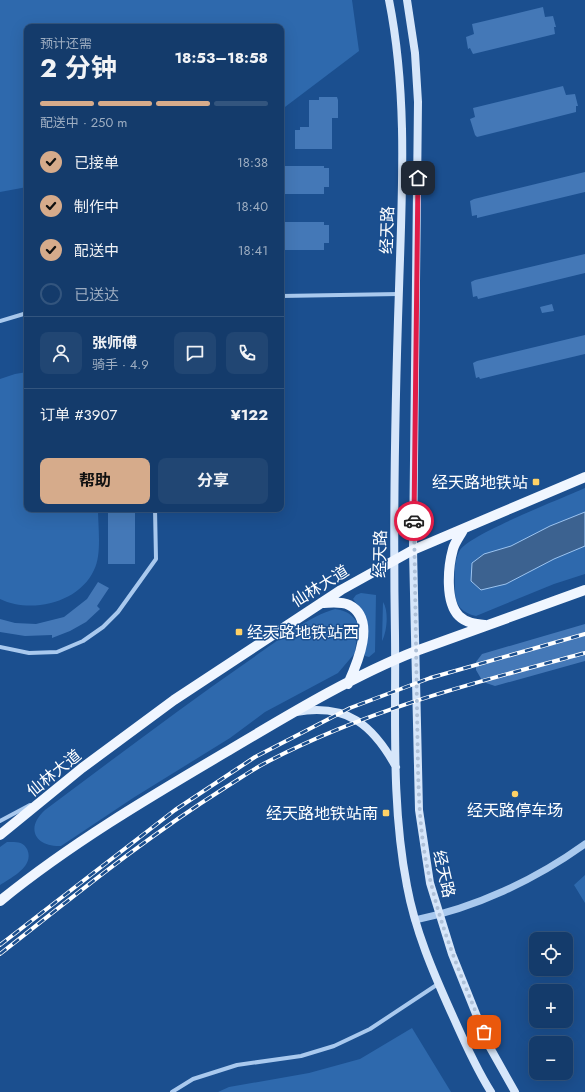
<!DOCTYPE html>
<html lang="zh">
<head>
<meta charset="utf-8">
<style>
  body { margin:0; font-family:Jost,"Noto Sans SC",sans-serif; background:#214673; color:#f1f3f6; height:100vh; display:flex; flex-direction:column; font-size:15px; white-space:nowrap }
  * { box-sizing:border-box; margin:0 }
  p { font-size:13px; color:#9dadc1 }
  .icon { flex:none; width:22px; height:22px; fill:none; stroke:currentColor; stroke-width:2; stroke-linecap:round; stroke-linejoin:round }
  .map { position:relative; flex:1; overflow:hidden }
  .drawer { position:absolute; left:24px; top:24px; width:260px; height:488px; display:flex; flex-direction:column; background:#143b6b; border-radius:8px; box-shadow:0 4px 16px #0002,0 0 0 1px #33557e }
  .drawer>* { flex:none }
  .controls { position:absolute; left:529px; top:932px; display:grid; gap:8px }
  .controls a { display:grid; place-items:center; width:44px; height:44px; border-radius:8px; background:#143b6b; box-shadow:0 4px 16px #0002,0 0 0 1px #33557e; font-size:20px }
  .pin { position:absolute; display:grid; place-items:center; width:34px; height:34px; color:#fff; margin:-17px; border-radius:8px; box-shadow:0 2px 6px #0006 }
  .courier { position:absolute; display:grid; place-items:center; width:40px; height:40px; margin:-20px; border:3px solid #e11d48; border-radius:50%; background:#fff; color:#222; box-shadow:0 1px 5px #0007 }
  .summary em { font-style:normal; font-weight:700 }
  .summary div { display:flex; flex-direction:column-reverse }
  .summary { display:flex; align-items:center; justify-content:space-between; height:68px; padding:0 16px }
  h1 { font-size:26px; font-weight:700; line-height:30px }
  .bar { display:grid; grid-template-columns:repeat(4,1fr); gap:6px 4px; align-content:center; height:48px; padding:0 16px }
  .bar i { height:5px; border-radius:3px; background:#33557e }
  .bar .on { background:#d6ab8b }
  .bar p { grid-column:span 4 }
  .line { display:flex; align-items:center; gap:10px; padding:0 16px; border-top:1px solid #33557e }
  .line div { flex:1 }
  .round { display:grid; place-items:center; flex:none; width:42px; height:42px; border-radius:8px; background:#214673 }
  ol { padding:0 16px; list-style:none }
  li { display:flex; align-items:center; gap:12px; height:44px }
  li p { margin-inline-start:auto }
  li .icon { padding:4px; border-radius:50%; background:#d6ab8b; color:#111; stroke-width:4 }
  li:last-child { color:#9dadc1 }
  li i { width:22px; height:22px; border:2px solid #33557e; border-radius:50% }
  .primary-button { display:flex; gap:8px; margin-top:auto; padding:8px 16px }
  .primary-button a { flex:1; height:46px; border-radius:8px; background:#d6ab8b; color:#111; font-size:16px; font-weight:700; line-height:46px; text-align:center }
  .primary-button a+a { background:#214673; color:#f1f3f6 }
  .map>svg:first-child { display:block }
  .green { fill:#2e69ad }
  .water { fill:#3c6290; stroke:#9cc4f0 }
  .building { fill:#4478b7 }
  .lines { fill:none; stroke-linecap:round; stroke-linejoin:round }
  .minor { stroke:#a9c9ee; stroke-width:4 }
  .tertiary { stroke:#a9c9ee; stroke-width:7 }
  .secondary { stroke:#d6e6fa; stroke-width:8 }
  .primary { stroke:#f0f6ff; stroke-width:10 }
  .rail-casing { stroke:#fff; stroke-width:4 }
  .rail { stroke:#1b4f8f; stroke-width:2.5; stroke-dasharray:8; stroke-linecap:butt }
  .done { stroke:#afc1d8; stroke-width:4; stroke-dasharray:0 7.2 }
  .route { stroke:#e11d48; stroke-width:5 }
  .poi-dot { fill:#ffd166; stroke:#1b4f8f; stroke-width:1.5 }
  .labels { text-anchor:middle; dominant-baseline:central; stroke-width:3; stroke-linejoin:round; paint-order:stroke }
  .street-label { font-size:16px; fill:#fff; stroke:#1b4f8f }
  .poi-label { font-size:16px; fill:#fff; stroke:#1b4f8f; text-anchor:end }
</style>
</head>
<body>
<div class="map">
<svg width="585" height="1092" viewBox="0 0 585 1092">
  <rect width="100%" height="100%" fill="#1b4f8f"/>
  <path class="green" d="M0,0H352L359,51L281,110V27H27V187L0,192Z
    M27,372V509H98C98,526 102,555 94,570C79,603 31,614 0,599V379L15,374Z
    M585,488V574L554,584L476,616C462,613 455,605 455,591C455,578 453,562 460,550C470,534 563,498 585,488Z
    M361,593L376,595L375,652L369,657L365,656V653L360,608L353,599L356,595Z
    M383,602C389,611 387,632 382,641Z
    M335,609C347,611 352,614 358,624L355,653L338,673L265,712L230,738L133,798L61,846C35,847 25,828 45,810C112,760 178,710 247,662C270,646 309,616 335,609Z
    M7,842C15,842 23,841 27,849C35,866 12,877 0,885V847Z
    M585,875V903L574,885Z
    M412,1028L451,1092H218L229,1087L309,1073L360,1059Z"/>
  <path class="water" d="M585,512V546L554,559L506,584L481,590L471,581L472,563L484,554L511,546L550,526Z"/>
  <path class="building" d="M543,7L545,17L553,16L556,27H554L555,34L473,54L470,48L468,49L466,37L474,34L472,24Z
    M563,86L566,95L575,94L578,106H576V112L477,137L475,135L470,119L475,117L473,108Z
    M319,97H337L338,100V118H332V149H295V130H300V127H309V100H319Z
    M281,166H324V168H329V187H324V194H281Z
    M585,172V192L477,218V215L472,216L470,201L474,199Z
    M281,222H324V225H329V243H324V250H281Z
    M585,254V273L478,299L477,296L473,297L471,282L475,280Z
    M552,304L554,311L542,313L540,307Z
    M585,335V354L480,379L479,377L476,378L473,363L477,361Z
    M108,509H135V564H108Z
    M98,582L109,588L97,606L100,609L86,622L70,631L52,638V635L25,636L0,632V619L15,623L36,624L64,617L87,599Z
    M585,624V661L495,686L483,682L476,670V662L482,654Z"/>
  <g class="lines">
    <path class="minor" d="M281,296L399,294
      M0,321L27,313
      M0,647L29,653L57,652L83,641L103,627L118,612L156,559L155,509
      M0,821L30,805
      M172,1092L193,1079L237,1065L301,1056L334,1046L370,1029L438,984"/>
    <path class="tertiary" d="M415,920C475,908 535,880 585,844"/>
    <path class="secondary" d="M389,0C408,95 402,193 399,289C395,405 393,520 395,635C396,719 391,804 407,886C415,930 433,972 451,1012C463,1039 475,1067 491,1092
      M407,0L415,53L418,102L413,550L419,810L430,883L452,954L488,1044L515,1092
      M296,712C347,703 373,725 396,767"/>
    <path class="primary" d="M463,530C460,536 455,542 453,549C448,567 445,602 459,616C466,623 476,624 485,625
      M321,603C330,603 341,601 349,605C377,619 357,664 348,684
      M0,835L82,768L174,700L341,590L413,550L585,477
      M0,901C70,844 148,798 226,752C285,717 352,676 416,651L585,590"/>
    <defs>
      <path id="rail" d="M0,945L175,810L255,757L350,708L430,678L585,634
        M0,954C73,897 145,838 223,789C238,780 253,769 269,761C369,709 477,682 585,653"/>
    </defs>
    <use href="#rail" class="rail-casing"/>
    <use href="#rail" class="rail"/>
  </g>
  <g class="lines">
    <path class="done" d="M414,521L418,769C419,807 421,846 431,883C443,935 464,983 484,1032"/>
    <path class="route" d="M414,521L418,178"/>
  </g>
  <g class="poi-dot">
    <rect x="532" y="478" width="8" height="8" rx="2"/>
    <rect x="235" y="628" width="8" height="8" rx="2"/>
    <circle cx="515" cy="794" r="4"/>
    <rect x="382" y="809" width="8" height="8" rx="2"/>
  </g>
  <g class="labels">
    <g class="street-label">
      <text transform="translate(387 230) rotate(-88)">经天路</text>
      <text transform="translate(380 554) rotate(-89)">经天路</text>
      <text transform="translate(320 586) rotate(-32)">仙林大道</text>
      <text transform="translate(54 773) rotate(-39)">仙林大道</text>
      <text transform="translate(444 874) rotate(77)">经天路</text>
    </g>
    <g class="poi-label">
      <text x="528" y="482">经天路地铁站</text>
      <text x="247" y="632" text-anchor="start">经天路地铁站西</text>
      <text x="515" y="810" text-anchor="middle">经天路停车场</text>
      <text x="378" y="813">经天路地铁站南</text>
    </g>
  </g>
</svg>
<div class="controls">
<a><svg class="icon" aria-label="locate" viewBox="0 0 24 24"><circle cx="12" cy="12" r="6"/><path d="M12 2v4M12 18v4M2 12h4M18 12h4"/></svg></a>
<a>+</a>
<a>−</a>
</div>
<div class="pin" style="left:484px;top:1032px;background:#ea580c"><svg class="icon" aria-label="bag" viewBox="0 0 24 24"><path d="M5 8h14l-1 12H6zM9 8a3 3 0 0 1 6 0"/></svg></div>
<div class="pin" style="left:418px;top:178px;background:#1f2937"><svg class="icon" aria-label="home" viewBox="0 0 24 24"><path d="M3 11l9-7 9 7M6 9v11h12V9"/></svg></div>
<div class="courier" style="left:414px;top:521px"><svg class="icon" aria-label="car" viewBox="0 0 24 24"><path d="M5 17H2v-5l4-1 3-4h7l3 4 3 1v5h-3M9 17h6M6 11h13"/><circle cx="7" cy="17" r="2"/><circle cx="17" cy="17" r="2"/></svg></div>
<section class="drawer">
<div class="summary"><div><h1>2 分钟</h1><p>预计还需</p></div><em>18:53–18:58</em></div>
<div class="bar"><i class="on"></i><i class="on"></i><i class="on"></i><i></i><p>配送中 · 250 m</p></div>
<ol>
<li><svg class="icon" aria-label="check" viewBox="0 0 24 24"><path d="M5 12l5 5 9-10"/></svg>已接单<p>18:38</p></li>
<li><svg class="icon" aria-label="check" viewBox="0 0 24 24"><path d="M5 12l5 5 9-10"/></svg>制作中<p>18:40</p></li>
<li><svg class="icon" aria-label="check" viewBox="0 0 24 24"><path d="M5 12l5 5 9-10"/></svg>配送中<p>18:41</p></li>
<li><i></i>已送达</li>
</ol>
<div class="line" style="height:72px"><a class="round"><svg class="icon" aria-label="person" viewBox="0 0 24 24"><circle cx="12" cy="8" r="4"/><path d="M4 21q1-7 8-7t8 7"/></svg></a><div><b>张师傅</b><p>骑手 · 4.9</p></div><a class="round"><svg class="icon" aria-label="chat" viewBox="0 0 24 24"><path d="M4 5h16v11H9l-5 4z"/></svg></a><a class="round"><svg class="icon" aria-label="phone" viewBox="0 0 24 24"><path d="M5 4h4l2 5-3 2q2 4 5 5l2-3 5 2v4C11 20 4 13 5 4z"/></svg></a></div>
<div class="line" style="height:52px"><div>订单 #3907</div><b>¥122</b></div>
<div class="primary-button"><a>帮助</a><a>分享</a></div>
</section>
</div>
</body>
</html>
